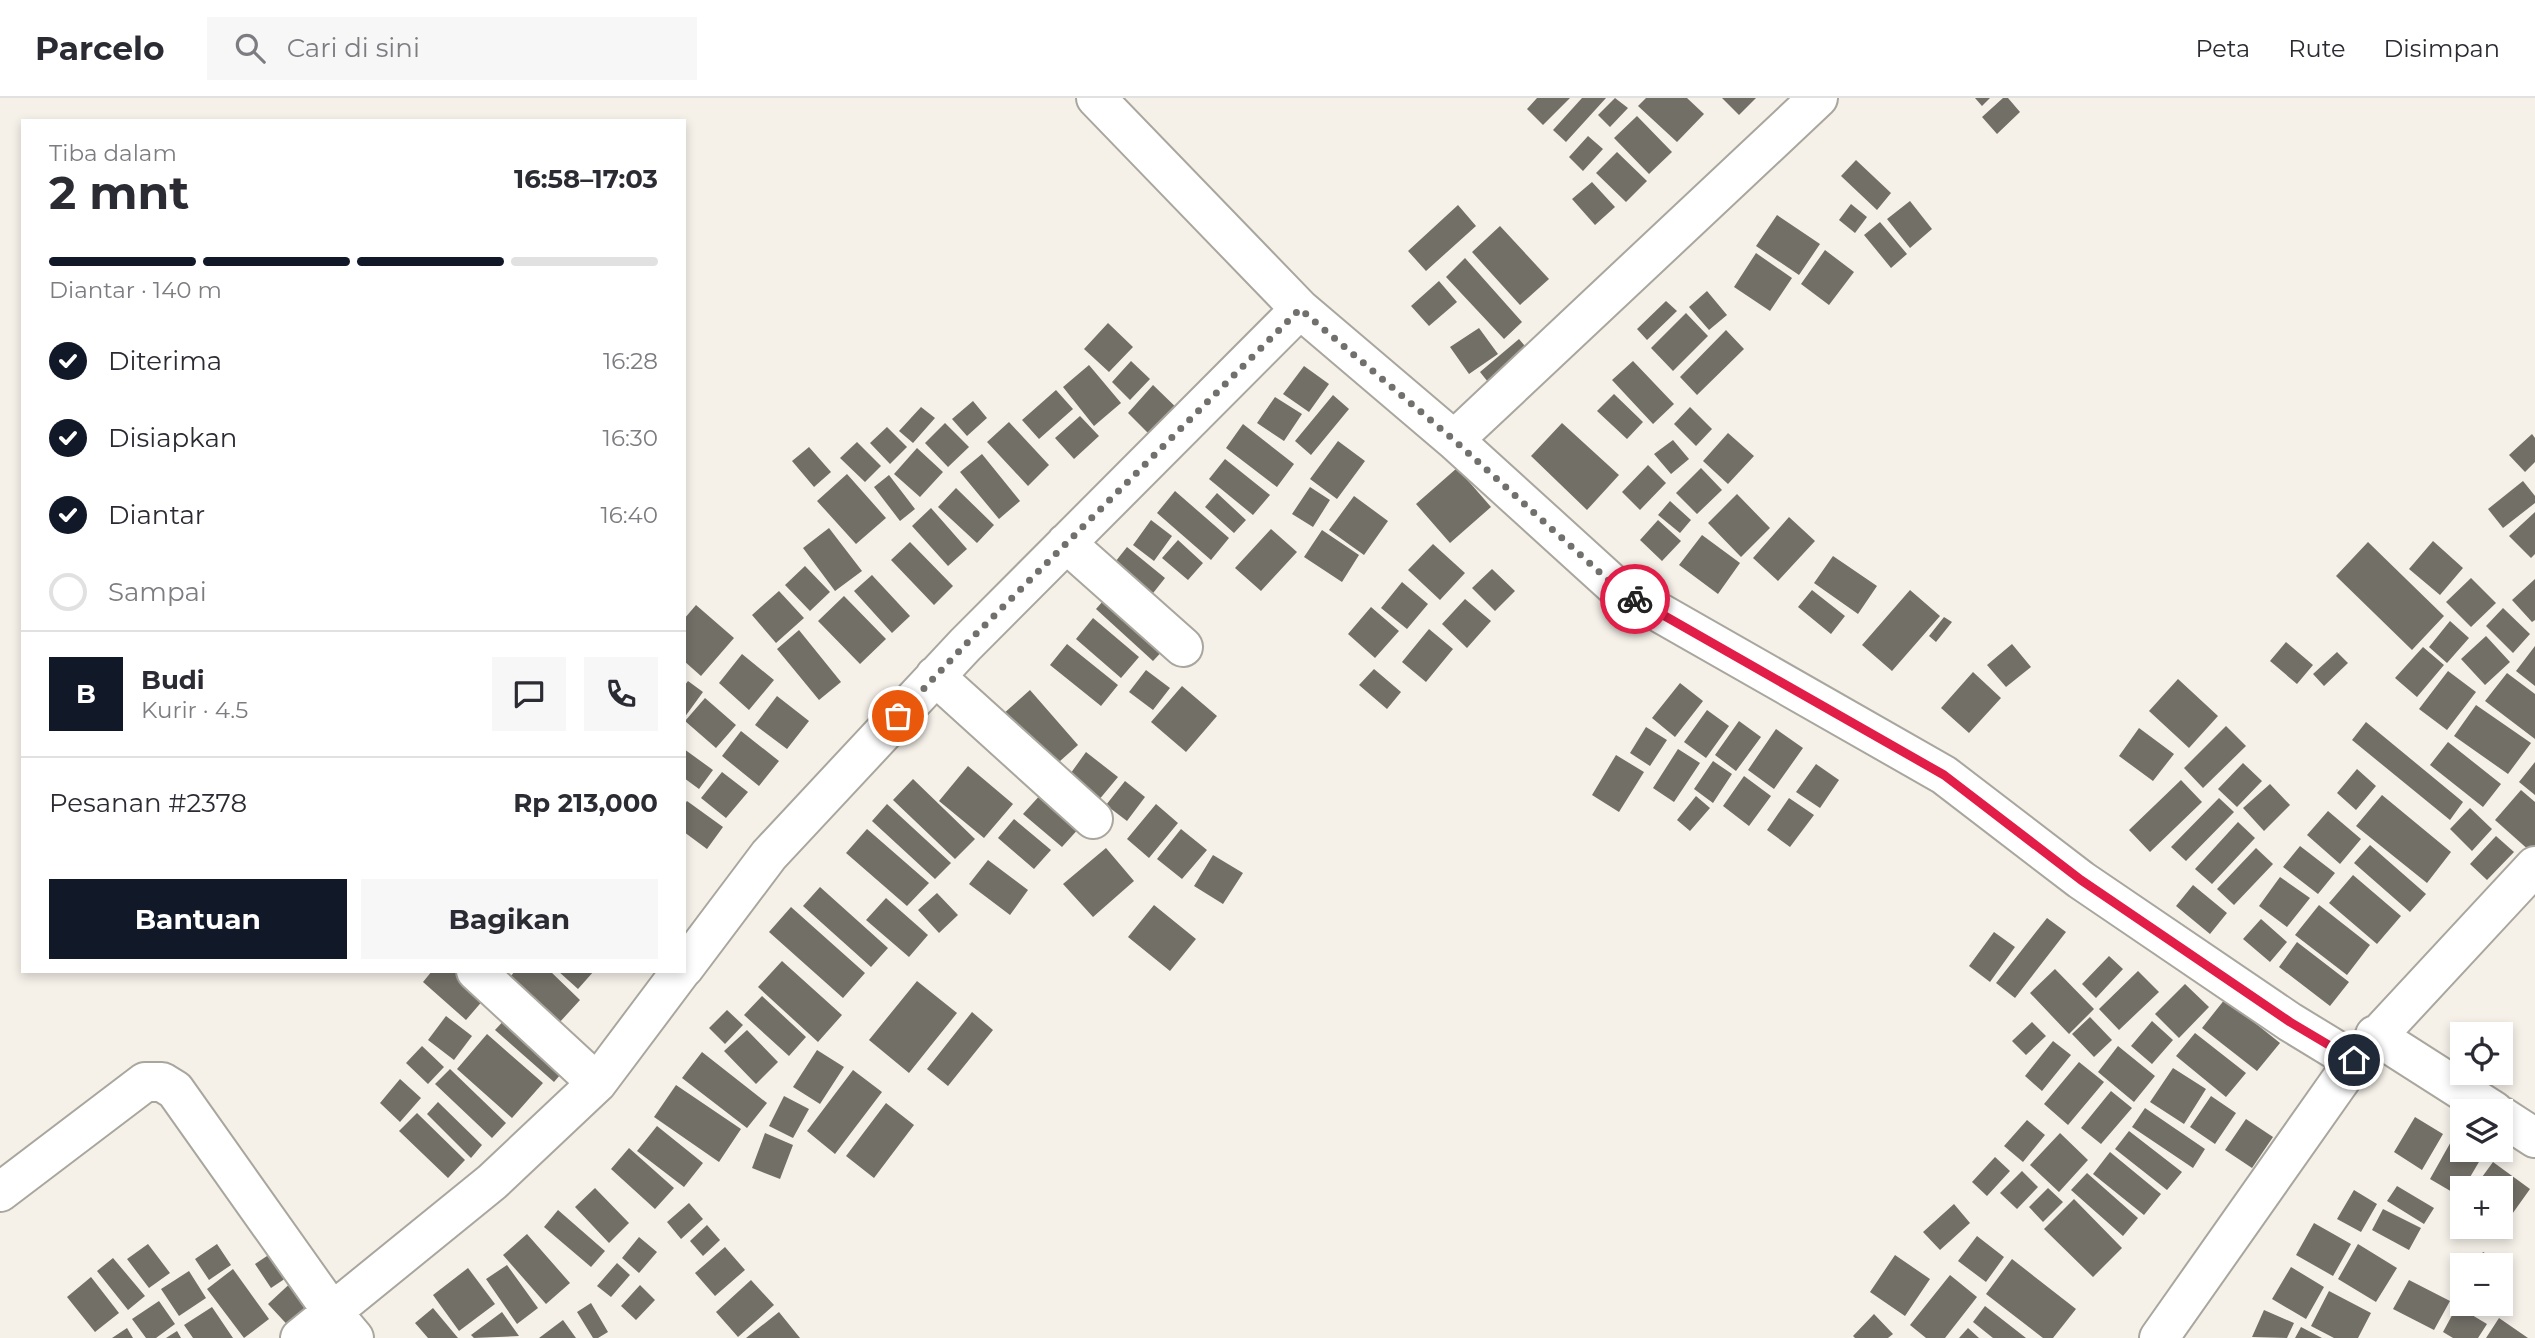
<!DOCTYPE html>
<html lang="id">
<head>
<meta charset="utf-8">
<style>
  body { margin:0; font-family:Montserrat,sans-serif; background:#f7f7f7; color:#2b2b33; height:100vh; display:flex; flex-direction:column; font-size:26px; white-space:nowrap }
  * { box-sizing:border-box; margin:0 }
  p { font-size:23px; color:#7c7c81 }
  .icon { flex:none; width:38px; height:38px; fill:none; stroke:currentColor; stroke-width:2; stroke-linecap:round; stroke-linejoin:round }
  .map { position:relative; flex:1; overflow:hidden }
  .panel { position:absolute; left:21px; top:21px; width:665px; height:854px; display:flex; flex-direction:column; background:#fff; border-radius:0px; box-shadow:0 4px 10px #0003 }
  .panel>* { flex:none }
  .buttons { position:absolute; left:2450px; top:924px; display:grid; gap:14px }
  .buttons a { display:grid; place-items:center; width:63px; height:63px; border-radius:0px; background:#fff; box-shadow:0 4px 10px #0003; font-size:35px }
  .pin { position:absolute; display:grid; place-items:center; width:60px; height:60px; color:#fff; margin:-30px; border:4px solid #fff; border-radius:50%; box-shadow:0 2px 7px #0007 }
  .courier { position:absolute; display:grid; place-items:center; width:70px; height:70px; margin:-35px; border:5px solid #e11d48; border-radius:50%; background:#fff; color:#222; box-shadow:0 2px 9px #0007 }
  .head em { font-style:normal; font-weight:700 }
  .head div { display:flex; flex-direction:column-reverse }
  .head { display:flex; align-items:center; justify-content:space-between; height:119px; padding:0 28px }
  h1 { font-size:46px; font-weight:700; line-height:52px }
  .bar { display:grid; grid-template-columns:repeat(4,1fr); gap:10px 7px; align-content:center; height:84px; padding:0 28px }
  .bar i { height:9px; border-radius:5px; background:#e1e1e2 }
  .bar .selected { background:#111827 }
  .bar p { grid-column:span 4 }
  .line { display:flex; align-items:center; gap:18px; padding:0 28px; border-top:2px solid #e1e1e2 }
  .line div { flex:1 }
  .round { display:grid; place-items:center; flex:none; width:74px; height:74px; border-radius:0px; background:#f7f7f7 }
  ol { padding:0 28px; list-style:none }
  li { display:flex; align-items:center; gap:21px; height:77px }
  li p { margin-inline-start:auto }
  li .icon { padding:7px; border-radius:50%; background:#111827; color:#fff; stroke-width:4 }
  li:last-child { color:#7c7c81 }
  li i { width:38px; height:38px; border:4px solid #e1e1e2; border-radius:50% }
  .button { display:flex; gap:14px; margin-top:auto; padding:14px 28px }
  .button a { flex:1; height:80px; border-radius:0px; background:#111827; color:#fff; font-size:28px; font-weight:700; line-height:80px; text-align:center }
  .button a+a { background:#f7f7f7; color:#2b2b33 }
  header { display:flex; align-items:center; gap:42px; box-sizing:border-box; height:98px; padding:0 35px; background:#fff; border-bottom:2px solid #e1e1e2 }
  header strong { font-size:33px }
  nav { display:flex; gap:38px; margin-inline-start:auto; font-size:24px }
  .search { width:490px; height:63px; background:#f7f7f7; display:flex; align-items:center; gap:18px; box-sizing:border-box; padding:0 24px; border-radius:0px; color:#7c7c81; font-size:26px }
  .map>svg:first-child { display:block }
  .building { fill:#726f67 }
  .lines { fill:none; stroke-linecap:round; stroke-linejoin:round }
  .minor-casing { stroke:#a9a69e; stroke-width:42 }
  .minor { stroke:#fff; stroke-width:38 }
  .done { stroke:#72706c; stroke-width:7; stroke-dasharray:0 12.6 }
  .route { stroke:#e11d48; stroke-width:9 }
</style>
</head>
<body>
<header>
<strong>Parcelo</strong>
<div class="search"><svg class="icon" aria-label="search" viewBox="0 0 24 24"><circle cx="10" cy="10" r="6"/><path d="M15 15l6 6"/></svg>Cari di sini</div>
<nav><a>Peta</a><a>Rute</a><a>Disimpan</a></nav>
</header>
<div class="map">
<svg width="2535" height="1240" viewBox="0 0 2535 1240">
  <rect width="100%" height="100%" fill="#f5f1e9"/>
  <path class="building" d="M1537,0H1570L1543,27L1527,11Z
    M1582,0H1606L1566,44L1553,32Z
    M1615,0L1628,10L1610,29L1598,17Z
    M1646,0H1687L1704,16L1677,44L1638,8Z
    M1722,0H1756L1739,17Z
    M1975,0H1990L1982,8Z
    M2003,0H2008L2020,14L1997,36L1982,19Z
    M1637,18L1672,54L1649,76L1614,40Z
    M1588,38L1603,51L1583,73L1569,59Z
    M1617,54L1647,83L1626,104L1596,75Z
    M1856,62L1891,95L1877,112L1841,78Z
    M1592,84L1615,109L1595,127L1572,101Z
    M1910,103L1932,131L1910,150L1887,121Z
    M1851,106L1867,119L1855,135L1839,122Z
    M1458,107L1476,128L1426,173L1408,153Z
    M1777,117L1820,146L1799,177L1756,148Z
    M1880,124L1907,156L1891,170L1864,137Z
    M1500,128L1549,181L1520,207L1472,154Z
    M1825,152L1854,174L1829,207L1801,186Z
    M1756,155L1792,180L1770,213L1734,189Z
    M1465,160L1522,224L1504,241L1446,179Z
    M1439,183L1457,204L1429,228L1411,208Z
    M1707,193L1727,217L1709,232L1689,209Z
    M1666,203L1677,213L1647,242L1637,231Z
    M1686,215L1708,238L1673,273L1651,250Z
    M1108,225L1133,249L1109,274L1084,251Z
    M1479,230L1498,256L1469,276L1450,249Z
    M1726,232L1744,251L1697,297L1680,279Z
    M1519,241L1536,261L1496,294L1480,274Z
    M1131,263L1150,281L1130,302L1112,284Z
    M1633,263L1674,306L1653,326L1612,282Z
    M1089,267L1121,305L1094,328L1063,289Z
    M1304,268L1329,286L1309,314L1283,296Z
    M1153,287L1182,315L1156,343L1128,315Z
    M1056,292L1073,311L1039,341L1022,322Z
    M1614,296L1643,324L1627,341L1597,313Z
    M1333,297L1349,311L1311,357L1295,343Z
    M1275,299L1302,316L1284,343L1257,325Z
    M973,303L987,320L967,338L952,321Z
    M921,309L935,320L913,345L899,333Z
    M1690,309L1712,331L1696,348L1674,326Z
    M1080,318L1099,338L1074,361L1055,340Z
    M1009,324L1049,367L1028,388L987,344Z
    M945,325L969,349L948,369L925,345Z
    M1562,325L1619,377L1587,412L1531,358Z
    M1243,326L1294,366L1277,389L1226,350Z
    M887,329L907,349L890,366L870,345Z
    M1728,335L1754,358L1728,386L1703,363Z
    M2532,336L2535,340V364L2525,374L2509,357Z
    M1673,342L1689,361L1671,376L1654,356Z
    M1338,343L1365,363L1337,401L1310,381Z
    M857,344L881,368L865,384L840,360Z
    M809,349L831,374L814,389L792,363Z
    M917,350L943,374L920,399L894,376Z
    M982,356L1020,403L999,421L960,374Z
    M1225,361L1270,397L1253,417L1209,381Z
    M1648,367L1666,385L1640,412L1622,394Z
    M1457,370L1491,409L1450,445L1416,406Z
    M1701,370L1722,392L1697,416L1676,395Z
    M847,376L886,420L856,446L817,403Z
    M889,377L915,411L900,423L874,389Z
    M2523,383L2535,398V405L2503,430L2488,411Z
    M1310,389L1330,402L1313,429L1292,416Z
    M956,390L994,427L977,445L938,409Z
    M1175,393L1229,440L1211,462L1157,415Z
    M1217,395L1246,422L1234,435L1205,409Z
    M1737,396L1770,430L1741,459L1708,425Z
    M1354,398L1388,423L1364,457L1329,432Z
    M1670,403L1691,422L1680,435L1658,417Z
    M931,410L967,451L948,468L912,428Z
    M2535,414V456L2531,460L2509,438Z
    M1789,419L1815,443L1778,483L1753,460Z
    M1151,422L1172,438L1154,463L1133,447Z
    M1658,422L1681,443L1662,463L1640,442Z
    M829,430L862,473L835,493L803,450Z
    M1271,431L1297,454L1261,493L1235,470Z
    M1322,432L1359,457L1342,484L1304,459Z
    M1702,437L1740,465L1718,496L1679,467Z
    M1178,442L1203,465L1188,482L1162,460Z
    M2433,443L2463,470L2440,497L2409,471Z
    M910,444L953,488L934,507L891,462Z
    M2368,444L2444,518L2412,552L2336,478Z
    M1433,446L1465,475L1440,502L1408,472Z
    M1127,449L1165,480L1146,504L1108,473Z
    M1833,458L1877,488L1858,516L1814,485Z
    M805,468L830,494L810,513L785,487Z
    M1492,471L1515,493L1495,513L1472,490Z
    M872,477L910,518L892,535L854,493Z
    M2471,480L2496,505L2471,529L2446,504Z
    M2535,481V522L2532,524L2512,502Z
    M1402,484L1428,506L1407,531L1381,510Z
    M1812,492L1845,518L1831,536L1798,509Z
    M1910,492L1940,518L1892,573L1862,547Z
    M779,493L804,520L776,545L752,517Z
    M1110,495L1168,547L1153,563L1096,511Z
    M844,498L886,541L860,566L818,523Z
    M1465,501L1491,523L1467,550L1442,526Z
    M696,507L734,540L701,578L684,563V521Z
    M1371,509L1399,533L1375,560L1348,536Z
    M2503,510L2530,536L2513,555L2486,528Z
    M1944,519L1952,524L1936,544L1929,538Z
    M1093,520L1139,559L1121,580L1076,541Z
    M2450,523L2469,540L2447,565L2429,549Z
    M1429,531L1453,551L1426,584L1402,564Z
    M799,532L841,584L819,602L777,551Z
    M2486,538L2510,564L2485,587L2461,561Z
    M2286,544L2313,567L2297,586L2270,563Z
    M1067,546L1118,587L1101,608L1050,567Z
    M2012,546L2031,569L2006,589L1987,567Z
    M2535,548V588L2516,573Z
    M2423,549L2444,567L2417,599L2395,580Z
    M2337,554L2348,565L2324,588L2313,576Z
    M742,556L774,582L749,612L719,585Z
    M1374,571L1401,594L1387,611L1359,587Z
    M1146,572L1170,590L1153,612L1129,594Z
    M2448,573L2476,594L2447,632L2419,611Z
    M1973,574L2001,600L1969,635L1941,610Z
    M2507,575L2535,596V641L2485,603Z
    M2178,581L2218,618L2189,650L2149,613Z
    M688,583L703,594L684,620V588Z
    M1680,585L1703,603L1675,639L1652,620Z
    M1182,588L1217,618L1186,654L1151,624Z
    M1030,592L1078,647L1050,672L1002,617Z
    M777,598L809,623L787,651L755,627Z
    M705,600L736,627L716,650L685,623Z
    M2476,607L2531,645L2508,676L2454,638Z
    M1707,612L1729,628L1706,660L1684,644Z
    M1739,623L1761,639L1736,673L1715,657Z
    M2366,624L2463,704L2450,722L2352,642Z
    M2226,628L2246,648L2203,690L2184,670Z
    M1646,629L1667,642L1650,668L1630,655Z
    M2139,630L2174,656L2153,683L2119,658Z
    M1776,631L1803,650L1774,691L1748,672Z
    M741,633L779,663L759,688L722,658Z
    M2448,644L2501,686L2483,709L2430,667Z
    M684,651L713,672L699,691L684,680Z
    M1678,651L1700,665L1674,704L1653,690Z
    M1086,654L1118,679L1098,703L1068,679Z
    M1616,657L1644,674L1619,714L1592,697Z
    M1713,663L1732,676L1713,705L1694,691Z
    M2535,664V697L2519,684Z
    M2243,665L2262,683L2237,709L2218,691Z
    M1816,666L1839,682L1820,710L1796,694Z
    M968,668L1013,706L984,740L939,703Z
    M2357,671L2376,688L2356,712L2337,695Z
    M722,674L748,694L726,720L701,700Z
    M1744,678L1771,698L1749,728L1723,708Z
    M913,681L975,741L955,761L893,702Z
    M2181,682L2202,704L2150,754L2129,732Z
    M1125,683L1145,699L1127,723L1106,707Z
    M2270,686L2290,707L2264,733L2243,710Z
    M2521,692L2535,704V749L2531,754L2495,722Z
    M1042,695L1081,728L1062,749L1023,716Z
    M2382,697L2451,754L2427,785L2356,728Z
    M1696,698L1710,710L1690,733L1677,722Z
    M1789,700L1814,717L1790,749L1767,732Z
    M2219,700L2234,714L2186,763L2171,749Z
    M687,703L723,729L707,751L684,734V707Z
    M887,706L951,765L935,781L872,723Z
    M1156,706L1178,725L1149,760L1127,741Z
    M2470,710L2492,731L2472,753L2450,731Z
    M2328,713L2361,741L2340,766L2307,737Z
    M1014,721L1051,752L1034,771L998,740Z
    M2238,724L2255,740L2212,786L2195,771Z
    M867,731L929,785L907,808L846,755Z
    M1181,731L1207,752L1182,781L1157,761Z
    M2496,738L2514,754L2487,782L2470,766Z
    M2370,747L2426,796L2410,814L2354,765Z
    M2300,748L2335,775L2318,796L2283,769Z
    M1106,750L1134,783L1093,819L1063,786Z
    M2256,750L2273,766L2234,807L2217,791Z
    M1213,757L1243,775L1223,806L1194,788Z
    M988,762L1028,792L1010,817L969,786Z
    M2353,777L2401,818L2377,846L2329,805Z
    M2280,779L2310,800L2287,829L2259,808Z
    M2193,787L2227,815L2210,836L2176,808Z
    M820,789L888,850L871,869L803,808Z
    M937,795L958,817L939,835L918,812Z
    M886,800L928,837L909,859L866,822Z
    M1154,807L1196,841L1170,873L1128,839Z
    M2319,807L2370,847L2347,877L2295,837Z
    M791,809L865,875L843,900L769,834Z
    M2047,820L2066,834L2015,900L1996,885Z
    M2261,821L2287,844L2270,864L2243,841Z
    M1994,834L2015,849L1990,884L1969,868Z
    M2297,844L2349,884L2330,908L2279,869Z
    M2109,858L2123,871L2096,900L2082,886Z
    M782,863L842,917L818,944L758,889Z
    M2055,871L2094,911L2069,936L2030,895Z
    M432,873H469L491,893L466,922L423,884Z
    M515,873H550L580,902L559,925L510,879Z
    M558,873H594L578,891Z
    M2138,873L2159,894L2119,932L2099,911Z
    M917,883L957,915L909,975L869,942Z
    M2185,886L2209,909L2179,940L2155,916Z
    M762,898L806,939L789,958L744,917Z
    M2225,901L2280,945L2257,973L2202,930Z
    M727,912L743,927L725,946L709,930Z
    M972,914L993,932L948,988L927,971Z
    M509,917L567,969L554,984L495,932Z
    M446,918L472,938L454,962L428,942Z
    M2090,919L2112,942L2094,959L2072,936Z
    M2152,923L2173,942L2152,966L2131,948Z
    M2032,924L2046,938L2026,957L2012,943Z
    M747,932L778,964L756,986L724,953Z
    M2195,935L2246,975L2226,999L2176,958Z
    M487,936L543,985L512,1020L457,971Z
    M2053,943L2071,957L2042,993L2025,978Z
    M422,948L444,969L428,986L406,965Z
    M2118,948L2155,978L2134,1004L2098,974Z
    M817,952L844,969L820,1006L793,989Z
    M702,954L767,1005L747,1030L682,980Z
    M2079,964L2104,984L2068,1027L2044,1006Z
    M2173,970L2206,991L2184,1026L2150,1004Z
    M450,971L506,1025L492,1040L435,986Z
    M853,972L882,994L835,1056L807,1033Z
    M400,981L421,1000L400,1024L380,1005Z
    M676,987L741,1031L719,1064L654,1019Z
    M2111,993L2132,1010L2101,1046L2081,1030Z
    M784,998L809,1011L793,1040L769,1028Z
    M2211,998L2236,1015L2215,1046L2190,1029Z
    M438,1004L482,1047L471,1060L427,1016Z
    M886,1005L914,1027L874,1080L846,1058Z
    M2145,1010L2205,1051L2193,1070L2132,1029Z
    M417,1015L465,1062L448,1080L399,1033Z
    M2415,1019L2443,1036L2422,1072L2394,1054Z
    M2246,1021L2273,1039L2252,1070L2225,1052Z
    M2027,1022L2045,1037L2023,1064L2004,1048Z
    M657,1028L703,1065L684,1089L637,1053Z
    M2129,1033L2182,1074L2167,1092L2115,1051Z
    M765,1035L793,1047L780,1081L752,1070Z
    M2060,1035L2088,1062L2059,1094L2030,1067Z
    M2453,1040L2462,1045V1052H2474L2483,1057L2459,1098L2430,1081Z
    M629,1050L674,1090L655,1111L611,1071Z
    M2110,1054L2161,1096L2144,1117L2093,1076Z
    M1995,1059L2010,1073L1987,1098L1972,1084Z
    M2493,1064L2530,1091L2500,1133L2494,1129H2501V1090H2474Z
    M2022,1073L2038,1089L2017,1111L2000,1095Z
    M2087,1075L2138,1120L2123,1138L2071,1092Z
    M2397,1088L2434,1110L2424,1126L2387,1103Z
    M595,1090L629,1125L609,1145L575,1109Z
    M2048,1090L2063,1104L2043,1124L2029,1109Z
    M2354,1092L2377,1106L2361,1134L2337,1121Z
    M2074,1101L2122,1150L2093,1179L2044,1131Z
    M689,1105L703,1121L681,1141L667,1124Z
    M1954,1106L1970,1125L1940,1152L1923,1134Z
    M2383,1111L2421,1130L2409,1152L2372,1132Z
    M558,1112L605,1153L591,1169L544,1129Z
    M2314,1125L2351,1146L2333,1178L2296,1157Z
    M707,1127L720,1142L703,1158L690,1143Z
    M527,1136L570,1185L546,1206L503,1157Z
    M1977,1138L2004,1159L1986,1184L1958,1163Z
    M639,1139L657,1154L639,1175L622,1160Z
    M148,1146L170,1175L149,1190L127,1161Z
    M217,1146L231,1167L209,1182L195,1161Z
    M2358,1146L2397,1170L2376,1204L2338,1181Z
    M725,1149L745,1172L715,1198L695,1175Z
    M279,1150L295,1174L271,1190L255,1166Z
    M2483,1154L2511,1169L2501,1187V1167H2475Z
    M1895,1157L1930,1181L1905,1218L1870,1194Z
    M113,1160L145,1198L128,1212L97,1173Z
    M2012,1161L2076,1211L2053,1240H2043L1986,1196Z
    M617,1165L630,1177L611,1199L597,1188Z
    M507,1167L538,1210L517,1226L486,1181Z
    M2291,1169L2324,1189L2306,1221L2272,1201Z
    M468,1170L495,1206L459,1233L433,1197Z
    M233,1171L269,1221L244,1240L207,1191Z
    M189,1173L206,1200L179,1218L161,1191Z
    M1950,1177L1977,1199L1945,1240H1926L1910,1227Z
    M91,1179L119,1215L95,1234L67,1199Z
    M296,1180L323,1208L295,1235L268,1206Z
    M751,1182L774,1207L738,1239L716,1214Z
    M2409,1182L2450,1203L2434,1232L2393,1211Z
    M640,1187L655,1202L636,1222L621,1208Z
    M2329,1193L2371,1215L2358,1240H2334L2311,1228Z
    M159,1203L175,1226L156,1240H146L132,1221Z
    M591,1205L608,1234L598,1240H593L577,1214Z
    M1985,1208L2026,1240H1993L1973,1224Z
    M2457,1208L2487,1226L2478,1240H2453L2443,1234Z
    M212,1209L233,1240H193L184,1227Z
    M433,1210L458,1240H428L415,1225Z
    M2264,1212L2294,1225L2287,1240L2252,1239Z
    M502,1214L519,1238L474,1240L471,1237Z
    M779,1214L800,1240H746Z
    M1874,1216L1893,1236L1888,1240H1855L1853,1238Z
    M2499,1220L2528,1240H2486Z
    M563,1222L576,1240H539Z
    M2301,1229L2322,1240H2295Z
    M127,1230L133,1240H112Z
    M1968,1230L1979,1240H1959Z
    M177,1233L181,1240H166Z"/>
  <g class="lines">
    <defs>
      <path id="minor" d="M1096,0L1300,211L1454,342L1618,491L1944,677L2081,782L2290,924L2354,963
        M1454,342L1818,0
        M1066,445L1183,549
        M935,578L1093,721
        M684,870L769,757L965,547L1300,211
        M476,873L597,985
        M2375,937L2494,1013
        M2501,1018L2535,1040
        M0,1094L145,984H162L175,992L333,1215L354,1240
        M300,1240L492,1084L597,985L681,873
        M2159,1240L2354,963L2535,768"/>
    </defs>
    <use href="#minor" class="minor-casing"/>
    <use href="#minor" class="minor"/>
  </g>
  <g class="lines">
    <path class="done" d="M898,618L965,547L1300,211L1454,342L1618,491L1635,501"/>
    <path class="route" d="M1635,501L1944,677L2081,782L2290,924L2354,962"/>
  </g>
</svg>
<div class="buttons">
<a><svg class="icon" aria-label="locate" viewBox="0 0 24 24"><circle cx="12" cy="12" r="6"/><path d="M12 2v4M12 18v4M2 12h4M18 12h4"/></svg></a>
<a><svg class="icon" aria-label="layers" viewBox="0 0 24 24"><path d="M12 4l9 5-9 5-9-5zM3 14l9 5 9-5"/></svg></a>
<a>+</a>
<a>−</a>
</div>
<div class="pin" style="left:898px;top:618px;background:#ea580c"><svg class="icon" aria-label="bag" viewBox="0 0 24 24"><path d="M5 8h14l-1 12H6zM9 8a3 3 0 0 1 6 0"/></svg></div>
<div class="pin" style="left:2354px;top:962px;background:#1f2937"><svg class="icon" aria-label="home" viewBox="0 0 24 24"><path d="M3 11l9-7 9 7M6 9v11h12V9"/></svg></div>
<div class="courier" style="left:1635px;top:501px"><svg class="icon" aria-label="bike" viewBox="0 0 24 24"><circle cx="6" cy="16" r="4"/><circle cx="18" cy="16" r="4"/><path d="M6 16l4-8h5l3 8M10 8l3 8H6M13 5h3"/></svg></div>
<section class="panel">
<div class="head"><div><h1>2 mnt</h1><p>Tiba dalam</p></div><em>16:58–17:03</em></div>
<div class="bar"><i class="selected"></i><i class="selected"></i><i class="selected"></i><i></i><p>Diantar · 140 m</p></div>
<ol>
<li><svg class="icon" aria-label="check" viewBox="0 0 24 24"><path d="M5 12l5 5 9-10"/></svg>Diterima<p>16:28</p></li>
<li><svg class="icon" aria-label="check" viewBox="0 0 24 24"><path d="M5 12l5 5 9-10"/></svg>Disiapkan<p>16:30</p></li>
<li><svg class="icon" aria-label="check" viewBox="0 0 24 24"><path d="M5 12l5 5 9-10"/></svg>Diantar<p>16:40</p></li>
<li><i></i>Sampai</li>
</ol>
<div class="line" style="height:126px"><b class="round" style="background:#111827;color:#fff">B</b><div><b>Budi</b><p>Kurir · 4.5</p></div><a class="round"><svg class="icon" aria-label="chat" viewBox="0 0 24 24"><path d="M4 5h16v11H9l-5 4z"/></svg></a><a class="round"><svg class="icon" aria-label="phone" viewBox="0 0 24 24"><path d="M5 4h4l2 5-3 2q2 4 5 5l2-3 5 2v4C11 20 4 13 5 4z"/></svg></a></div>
<div class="line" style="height:91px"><div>Pesanan #2378</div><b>Rp 213,000</b></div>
<div class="button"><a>Bantuan</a><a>Bagikan</a></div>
</section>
</div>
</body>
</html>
